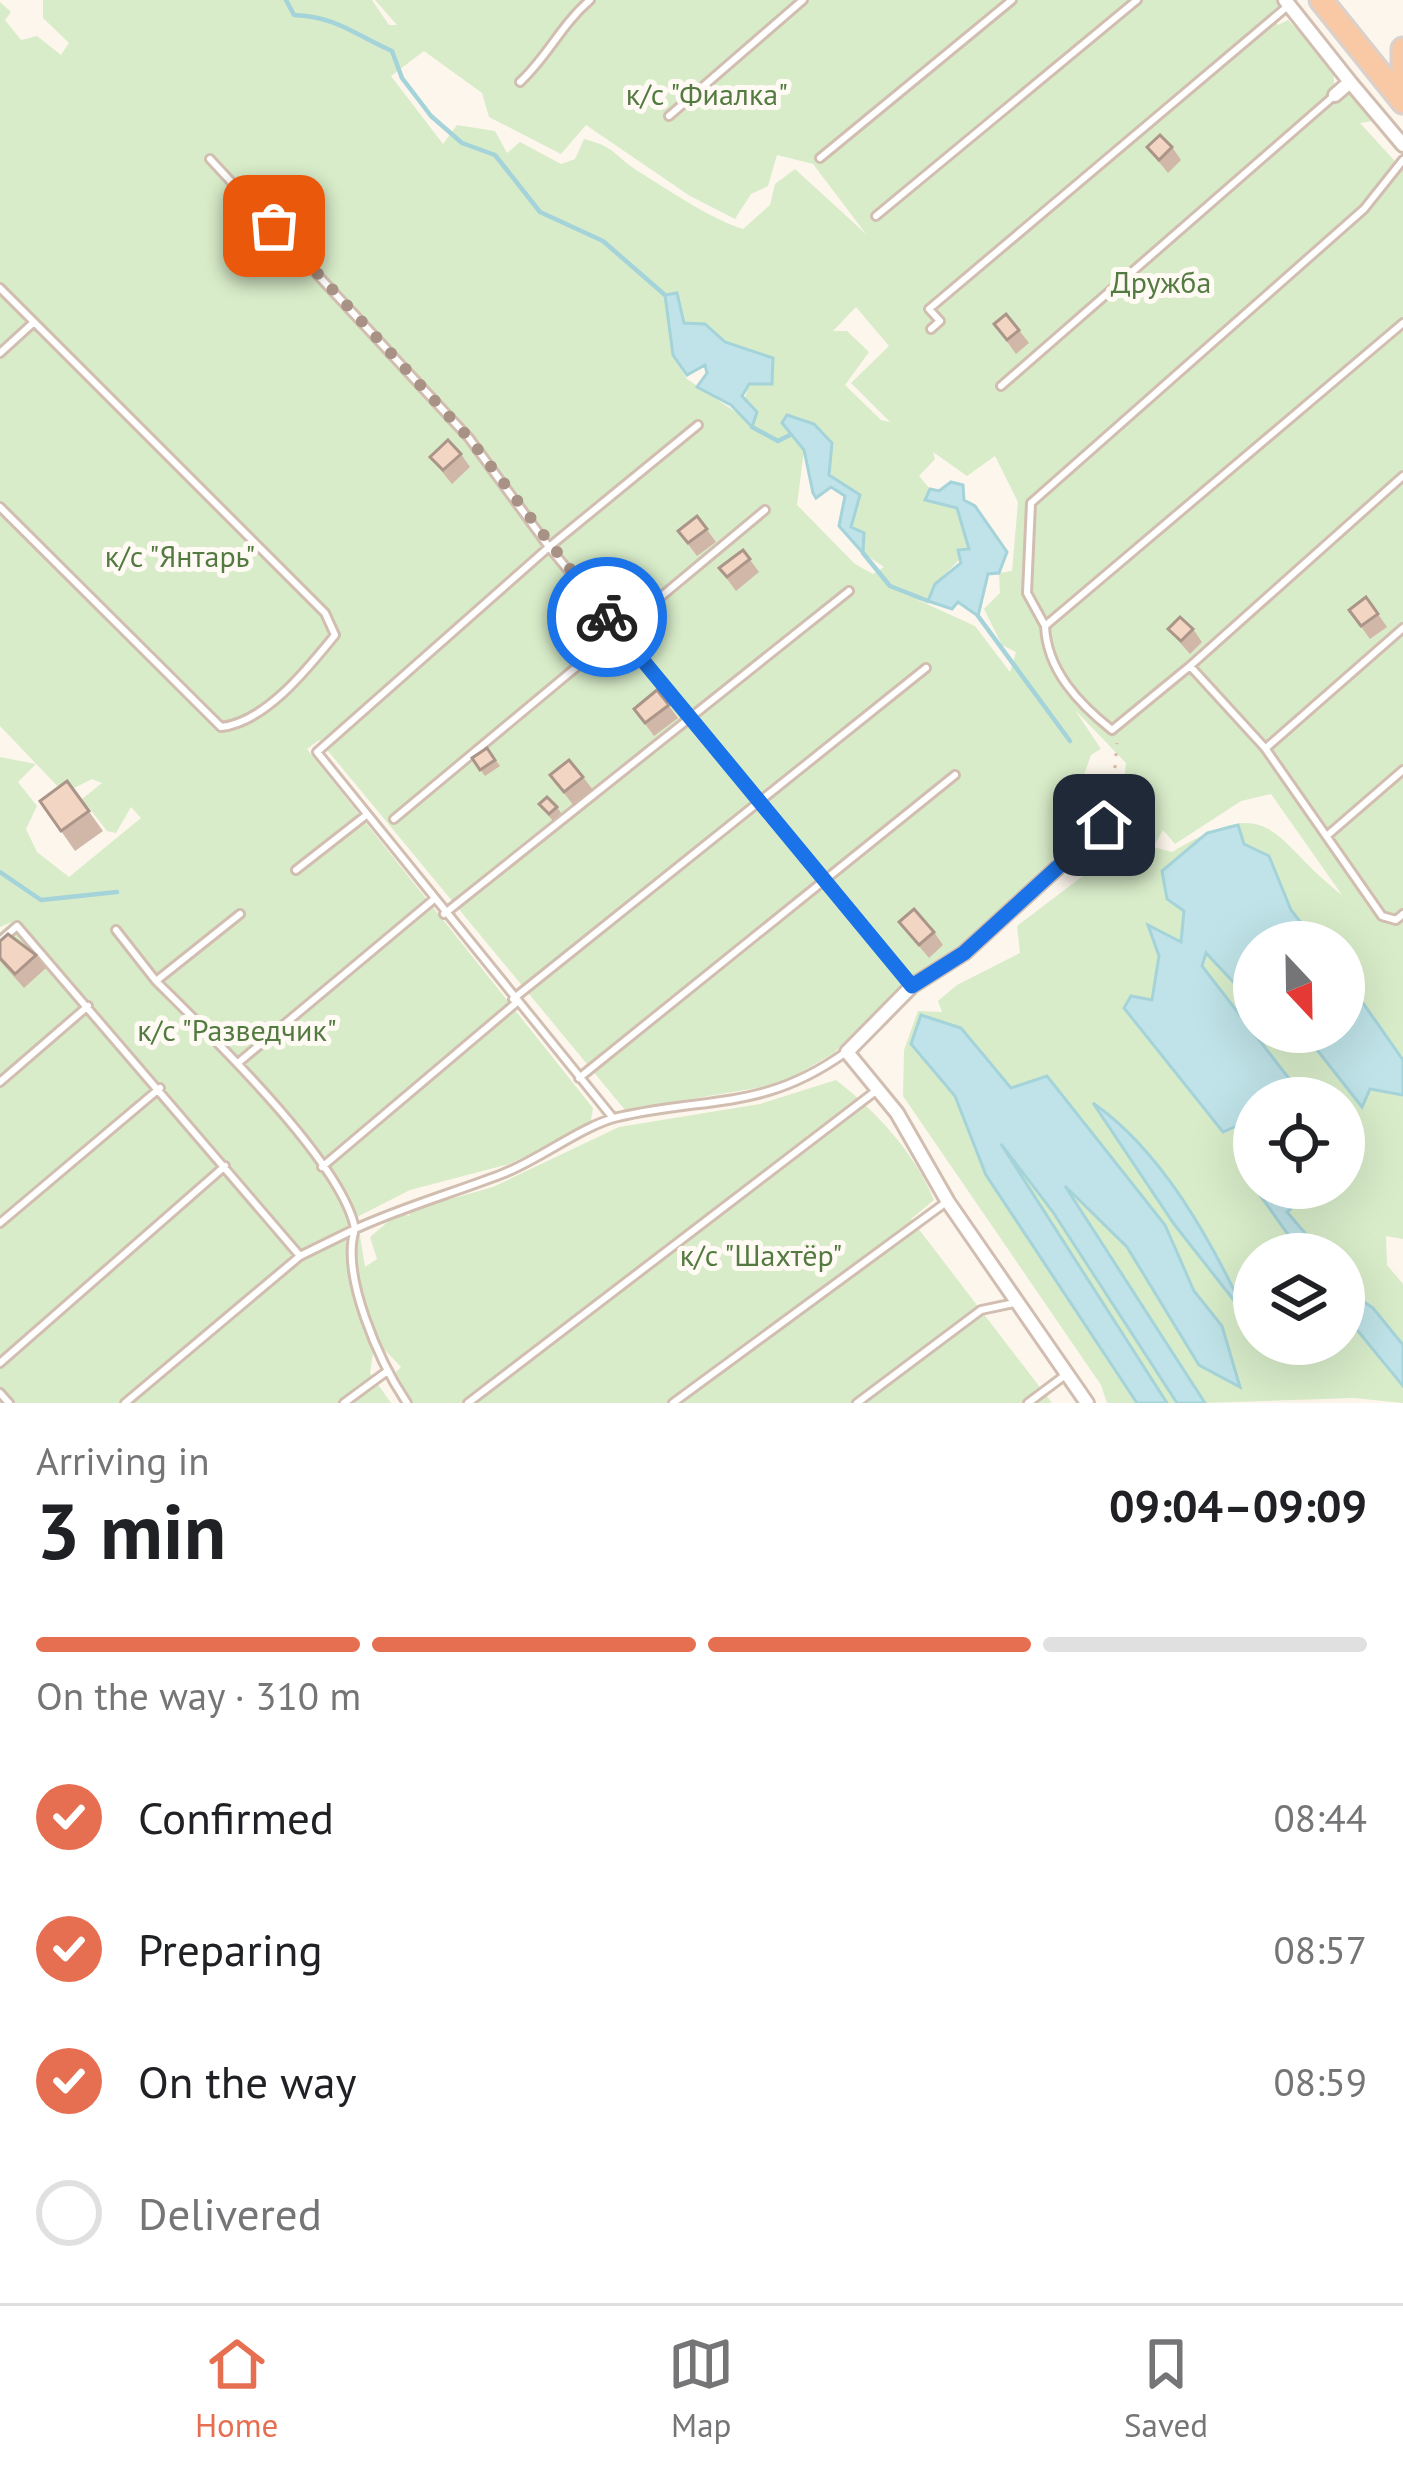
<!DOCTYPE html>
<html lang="en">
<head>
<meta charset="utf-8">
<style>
  body { margin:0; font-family:"PT Sans",sans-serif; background:#f6f6f6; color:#202124; height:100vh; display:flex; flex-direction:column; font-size:45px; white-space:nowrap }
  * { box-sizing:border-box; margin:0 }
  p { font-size:39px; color:#757577 }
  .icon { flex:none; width:66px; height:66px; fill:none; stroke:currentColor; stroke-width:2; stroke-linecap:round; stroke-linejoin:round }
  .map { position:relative; height:1403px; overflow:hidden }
  .drawer { display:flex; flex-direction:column; background:#fff; flex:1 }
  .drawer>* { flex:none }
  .needle { width:78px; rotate:158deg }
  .tools { position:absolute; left:1233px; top:921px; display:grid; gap:24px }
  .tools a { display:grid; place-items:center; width:132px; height:132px; border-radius:50%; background:#fff; box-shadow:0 12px 48px #0002; font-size:60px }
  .pin { position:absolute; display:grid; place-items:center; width:102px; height:102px; color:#fff; margin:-51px; border-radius:24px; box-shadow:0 6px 18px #0006 }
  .courier { position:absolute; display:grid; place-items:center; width:120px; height:120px; margin:-60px; border:9px solid #1a73e8; border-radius:50%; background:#fff; color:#222; box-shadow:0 3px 15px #0007 }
  .overview em { font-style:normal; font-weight:700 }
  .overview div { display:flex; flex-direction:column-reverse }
  .overview { display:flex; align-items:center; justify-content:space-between; height:204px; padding:0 36px }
  h1 { font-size:78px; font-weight:700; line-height:90px }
  .bar { display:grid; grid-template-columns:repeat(4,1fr); gap:18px 12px; align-content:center; height:144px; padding:0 36px }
  .bar i { height:15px; border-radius:9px; background:#e0e0e0 }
  .bar .active { background:#e76f51 }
  .bar p { grid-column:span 4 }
  ol { padding:0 36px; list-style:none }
  li { display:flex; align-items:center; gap:36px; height:132px }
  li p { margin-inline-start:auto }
  li .icon { padding:12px; border-radius:50%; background:#e76f51; color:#fff; stroke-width:4 }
  li:last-child { color:#757577 }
  li i { width:66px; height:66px; border:6px solid #e0e0e0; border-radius:50% }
  .menu { display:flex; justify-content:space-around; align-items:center; height:168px; border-top:3px solid #e0e0e0; background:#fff; font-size:33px; color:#757577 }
  .menu a { display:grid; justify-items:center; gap:6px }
  .menu .active { color:#e76f51 }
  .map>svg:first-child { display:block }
  .green { fill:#d8ecc9; fill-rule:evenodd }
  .water { fill:#bfe3e8; stroke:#a5d3da; stroke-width:3 }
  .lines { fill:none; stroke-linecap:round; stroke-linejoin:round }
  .stream { stroke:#a5d3da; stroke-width:4.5 }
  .service-casing { stroke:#d1beb0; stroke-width:12 }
  .minor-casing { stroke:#d1beb0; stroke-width:18 }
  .trunk-casing { stroke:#dad1cd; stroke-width:27 }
  .path { stroke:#d9b8a5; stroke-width:3; stroke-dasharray:3 9; stroke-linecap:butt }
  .service { stroke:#fff; stroke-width:6 }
  .minor { stroke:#fff; stroke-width:12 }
  .trunk { stroke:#f9c8a4; stroke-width:21 }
  .wall { fill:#d1b7a8 }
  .building { fill:#f3d5c3; stroke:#aa9588; stroke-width:3 }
  .done { stroke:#a89285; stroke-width:12; stroke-dasharray:0 21.6 }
  .route { stroke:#1a73e8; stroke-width:15 }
  .labels { text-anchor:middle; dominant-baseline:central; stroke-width:10; stroke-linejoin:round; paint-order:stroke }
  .park-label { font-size:30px; fill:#537a41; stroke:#fffaf3 }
</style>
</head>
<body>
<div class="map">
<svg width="1403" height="1403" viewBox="0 0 1403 1403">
  <rect width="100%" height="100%" fill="#fdf6ec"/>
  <path class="green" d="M43,0H372L389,25H397L375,0H1278L1281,12L1270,15L1278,25L1288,20L1333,67L1335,95L1339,99L1348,93L1370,111L1372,121L1360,123L1403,170V1060L1344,976V942H1316L1291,910L1269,856L1184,910L1181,943L1149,927L1159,956L1151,1001L1223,1131L1254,1118V1155L1242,1149L1254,1188L1302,1254H1254V1344H1344V1314L1403,1386V1403L1354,1398L1205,1403L1060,1179L1127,1247L1199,1365L1239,1386L1222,1327L1194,1291L1164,1224L1047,1076L1012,1089L961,1028L912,1044L955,1096L986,1175L1137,1403H1107L1101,1385L903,1096L904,1050L918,1011L942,1012L938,1001L957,985L1020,953L1017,926L1105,859L1091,845L1121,811L1126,763L1075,710L1101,749L1091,755L1084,775L1107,807L959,950L906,980L834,1053L781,1084L625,1110L319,740L307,749L593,1108L590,1126L509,1164L410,1190L357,1217L365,1267L377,1259L370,1237L398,1213L410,1216L408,1211L493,1187L619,1127L760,1104L836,1080C876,1111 914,1152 934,1200L911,1219L1052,1403H413L394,1374L401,1367L362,1326L373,1353L370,1373L391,1403H0V932L12,922L0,927V757L36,764L18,782L37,806L26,829L37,852L69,877L141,818L131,807L116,833L107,831L82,799L102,783L92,779L64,793L0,726V2L11,12L5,20L21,40L37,36L61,55L69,43L43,18ZM424,51L482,93L489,117L561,154L586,125L690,196L735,219L751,194L768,186L777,155L813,164L866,234L795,169L775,184L770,205L743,229C711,219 670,191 641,173C614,157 619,148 584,139L575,159L561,164L520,142L507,153L495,131L457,125L443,144L391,76ZM677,293L684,323L705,324L725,342L773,359L749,384L740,415L687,379L673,355ZM856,307L889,346L851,383L890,422L881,420L845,385L869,352L847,331H833ZM790,435L828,475L860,495L850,527L861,532L863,553L884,567L873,574L855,564L797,505L804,450ZM933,452L967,476L995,456L1018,502L1012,571L999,573L1000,593L984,609L1002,645L1016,652L1010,672L975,626L918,600L928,601L935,584L969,550L957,508L925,499L930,489L919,476L935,459ZM1271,794L1342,895C1269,838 1275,790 1172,852L1153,847L1163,830L1175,844L1241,801Z
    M1206,951L1254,1004V1032H1303L1361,1106L1370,1089L1403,1095V1239L1386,1236L1387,1265L1403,1284V1345L1373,1308L1344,1288V1254H1323L1287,1211V1189L1281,1188H1344V1098H1304L1202,965Z
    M988,1126L1053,1212L1177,1403H1167Z"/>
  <path class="water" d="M677,293L684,323L705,324L725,342L773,358L772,384H749L742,396L757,412L752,427L731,405L697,387L707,373L705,365L687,375L673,355L665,295Z
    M787,415L814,424L832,443L829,475L860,495L851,527L864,533L863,553L839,526L845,496L831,487L816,498L813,493L804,450L782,423Z
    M951,482L963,485L964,500L975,506L1007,552L999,573L988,574L978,616L958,602L952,609L928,601L935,584L961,563L958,550L969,549L957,508L925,500L930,489L939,491Z
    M1238,825L1244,844L1269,856L1291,910L1316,942H1254V1004L1206,953L1202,966L1304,1098H1254V1118L1223,1132L1124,1008L1131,996L1152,1000L1159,956L1148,925L1181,942L1184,911L1167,899L1162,871L1207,833Z
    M1344,976L1403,1060V1095L1370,1089L1362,1107L1303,1032H1344Z
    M921,1015L961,1028L1011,1088L1047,1076L1165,1225L1194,1291L1222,1326L1240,1387L1199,1365L1127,1247L1065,1186L1205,1403H1177L1053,1212L1001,1144L1167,1403H1137L986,1175L955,1096L911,1044Z
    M1093,1103C1162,1151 1211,1240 1247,1317L1174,1224Z
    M1255,1188L1287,1189L1300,1201L1287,1212L1323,1254H1302Z
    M1344,1288L1373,1308L1403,1345V1386L1344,1314Z"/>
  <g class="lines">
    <path class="stream" d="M286,0L294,15C338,17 353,34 392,51L402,78L431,116L462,143L495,155L540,212L603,241L665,295
      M752,427L778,441L790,435
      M863,553L890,586L928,601
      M978,616L1070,741
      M0,872L41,900L117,892"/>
    <defs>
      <path id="service" d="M520,82C548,56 561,25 590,0
        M669,116L803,0
        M820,158L1012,0
        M210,159L469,438L549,547L698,425
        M876,216L1137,0
        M0,288L325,613L335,635C308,668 266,722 221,727L0,507
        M1403,323L1045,626C1047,670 1078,703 1112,730L1190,666L1265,748L1382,916L1396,920L1403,914
        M931,329L940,321L929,309L1289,5
        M0,353L34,322
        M1001,386L1335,95
        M1044,624L1027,593L1031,503L1364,209L1403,160
        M1190,666L1403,476
        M1266,748L1403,628
        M394,819L765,510
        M1329,834L1403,770
        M296,870L365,816
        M240,914L156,981C206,1031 343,1162 355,1229C403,1207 453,1193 502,1174C539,1160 583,1125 618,1117C710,1096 764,1111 846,1052
        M444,914L849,591
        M116,930L156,981
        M0,941L17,926L300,1256L355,1229C340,1275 380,1363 407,1403
        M513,999L926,668
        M238,1063L433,900
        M579,1078L955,775
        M0,1082L88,1006
        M613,1118L317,752L549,547L912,986
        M322,1167L516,1003
        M0,1223L160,1088
        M0,1363L225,1166
        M0,1393L9,1403
        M125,1403L300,1256
        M344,1403L386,1372
        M468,1403L877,1090
        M673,1403L945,1203
        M857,1403L981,1310L1019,1302
        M1028,1403L1068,1373"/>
      <path id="minor" d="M1285,0L1350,82
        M1335,95L1350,82L1403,145
        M1087,1403L948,1202L897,1113L847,1052L912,986L964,953L1104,825"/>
      <path id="trunk" d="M1321,0L1403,102
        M1403,49V80"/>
    </defs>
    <use href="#service" class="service-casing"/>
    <use href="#minor" class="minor-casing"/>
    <use href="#trunk" class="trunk-casing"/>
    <path class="path" d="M1111,816L1117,743"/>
    <use href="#service" class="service"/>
    <use href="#minor" class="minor"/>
    <use href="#trunk" class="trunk"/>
  </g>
  <path class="wall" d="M1147,147H1172L1181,160L1168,173Z
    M239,230L253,247L241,258L227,241Z
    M994,324L1019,330L1029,343L1016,354Z
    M461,454L470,467L452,484L430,457Z
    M697,516L716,542L697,556L678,531Z
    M743,550L759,572L736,591L719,568Z
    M1366,597L1387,627L1370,639L1349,610Z
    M1168,629H1193L1202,642L1190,654Z
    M657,690L678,718L654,736L634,709Z
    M487,748L500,766L485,776L472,758Z
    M550,775L583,777L593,790L574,806Z
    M67,781L103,831L75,851L40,801Z
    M1079,797L1093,815L1083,823L1070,805Z
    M539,804L557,807L561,813L553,821Z
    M899,922L934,932L943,945L929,958Z
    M0,941L36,955L46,968L24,988L0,961Z"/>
  <path class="building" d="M1160,135L1172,147L1159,160L1147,147Z
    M239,230L248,241L236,251L227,241Z
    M1006,314L1019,330L1007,340L994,324Z
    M448,440L461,454L443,470L430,457Z
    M697,516L707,529L688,543L678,531Z
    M743,550L750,559L727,577L719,568Z
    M1366,597L1378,614L1361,626L1349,610Z
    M1180,617L1193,629L1181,641L1168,629Z
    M657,690L669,705L645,723L634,709Z
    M487,748L495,760L480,770L472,758Z
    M569,760L583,777L564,792L550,775Z
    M67,781L89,811L61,831L40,801Z
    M547,797L557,807L549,814L539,804Z
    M1079,797L1089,808L1079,816L1070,805Z
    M914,909L934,932L919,945L899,922Z
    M8,934L36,955L15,974L0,958V941Z"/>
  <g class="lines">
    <path class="done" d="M274,226L469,438L607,617"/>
    <path class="route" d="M607,617L912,986L964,953L1104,825"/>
  </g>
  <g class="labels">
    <g class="park-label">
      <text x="707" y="93">к/с "Фиалка"</text>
      <text x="1161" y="281">Дружба</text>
      <text x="180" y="555">к/с "Янтарь"</text>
      <text x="237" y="1029">к/с "Разведчик"</text>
      <text x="761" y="1254">к/с "Шахтёр"</text>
    </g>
  </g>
</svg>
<div class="tools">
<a><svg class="needle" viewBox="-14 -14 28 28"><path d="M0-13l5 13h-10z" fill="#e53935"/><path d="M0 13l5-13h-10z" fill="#757577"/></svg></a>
<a><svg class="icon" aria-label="locate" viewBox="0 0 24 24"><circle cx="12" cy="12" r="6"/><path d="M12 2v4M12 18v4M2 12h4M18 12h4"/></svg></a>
<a><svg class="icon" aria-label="layers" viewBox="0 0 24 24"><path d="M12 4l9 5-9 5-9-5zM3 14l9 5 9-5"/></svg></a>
</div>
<div class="pin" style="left:274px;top:226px;background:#ea580c"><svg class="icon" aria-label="bag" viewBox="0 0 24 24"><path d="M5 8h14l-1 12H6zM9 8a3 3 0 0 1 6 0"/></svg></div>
<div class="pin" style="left:1104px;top:825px;background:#1f2937"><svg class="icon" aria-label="home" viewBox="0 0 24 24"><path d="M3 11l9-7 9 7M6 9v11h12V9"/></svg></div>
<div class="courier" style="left:607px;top:617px"><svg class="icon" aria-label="bike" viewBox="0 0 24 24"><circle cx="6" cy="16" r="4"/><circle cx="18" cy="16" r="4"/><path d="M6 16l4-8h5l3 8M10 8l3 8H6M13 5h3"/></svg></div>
</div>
<section class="drawer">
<div class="overview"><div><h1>3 min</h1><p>Arriving in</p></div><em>09:04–09:09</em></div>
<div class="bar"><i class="active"></i><i class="active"></i><i class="active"></i><i></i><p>On the way · 310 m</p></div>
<ol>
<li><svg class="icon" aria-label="check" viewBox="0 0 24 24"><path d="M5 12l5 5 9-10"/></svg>Confirmed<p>08:44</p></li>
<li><svg class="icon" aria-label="check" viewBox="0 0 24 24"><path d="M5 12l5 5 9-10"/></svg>Preparing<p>08:57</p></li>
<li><svg class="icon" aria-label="check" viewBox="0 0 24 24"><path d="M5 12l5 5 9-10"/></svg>On the way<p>08:59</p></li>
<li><i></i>Delivered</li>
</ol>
</section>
<nav class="menu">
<a class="active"><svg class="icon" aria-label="home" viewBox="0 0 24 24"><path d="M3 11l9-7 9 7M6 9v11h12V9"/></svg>Home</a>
<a><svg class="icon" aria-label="map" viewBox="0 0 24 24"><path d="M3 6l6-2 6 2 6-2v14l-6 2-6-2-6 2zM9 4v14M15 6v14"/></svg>Map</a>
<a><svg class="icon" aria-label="saved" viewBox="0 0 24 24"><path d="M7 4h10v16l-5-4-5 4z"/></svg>Saved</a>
</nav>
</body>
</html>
